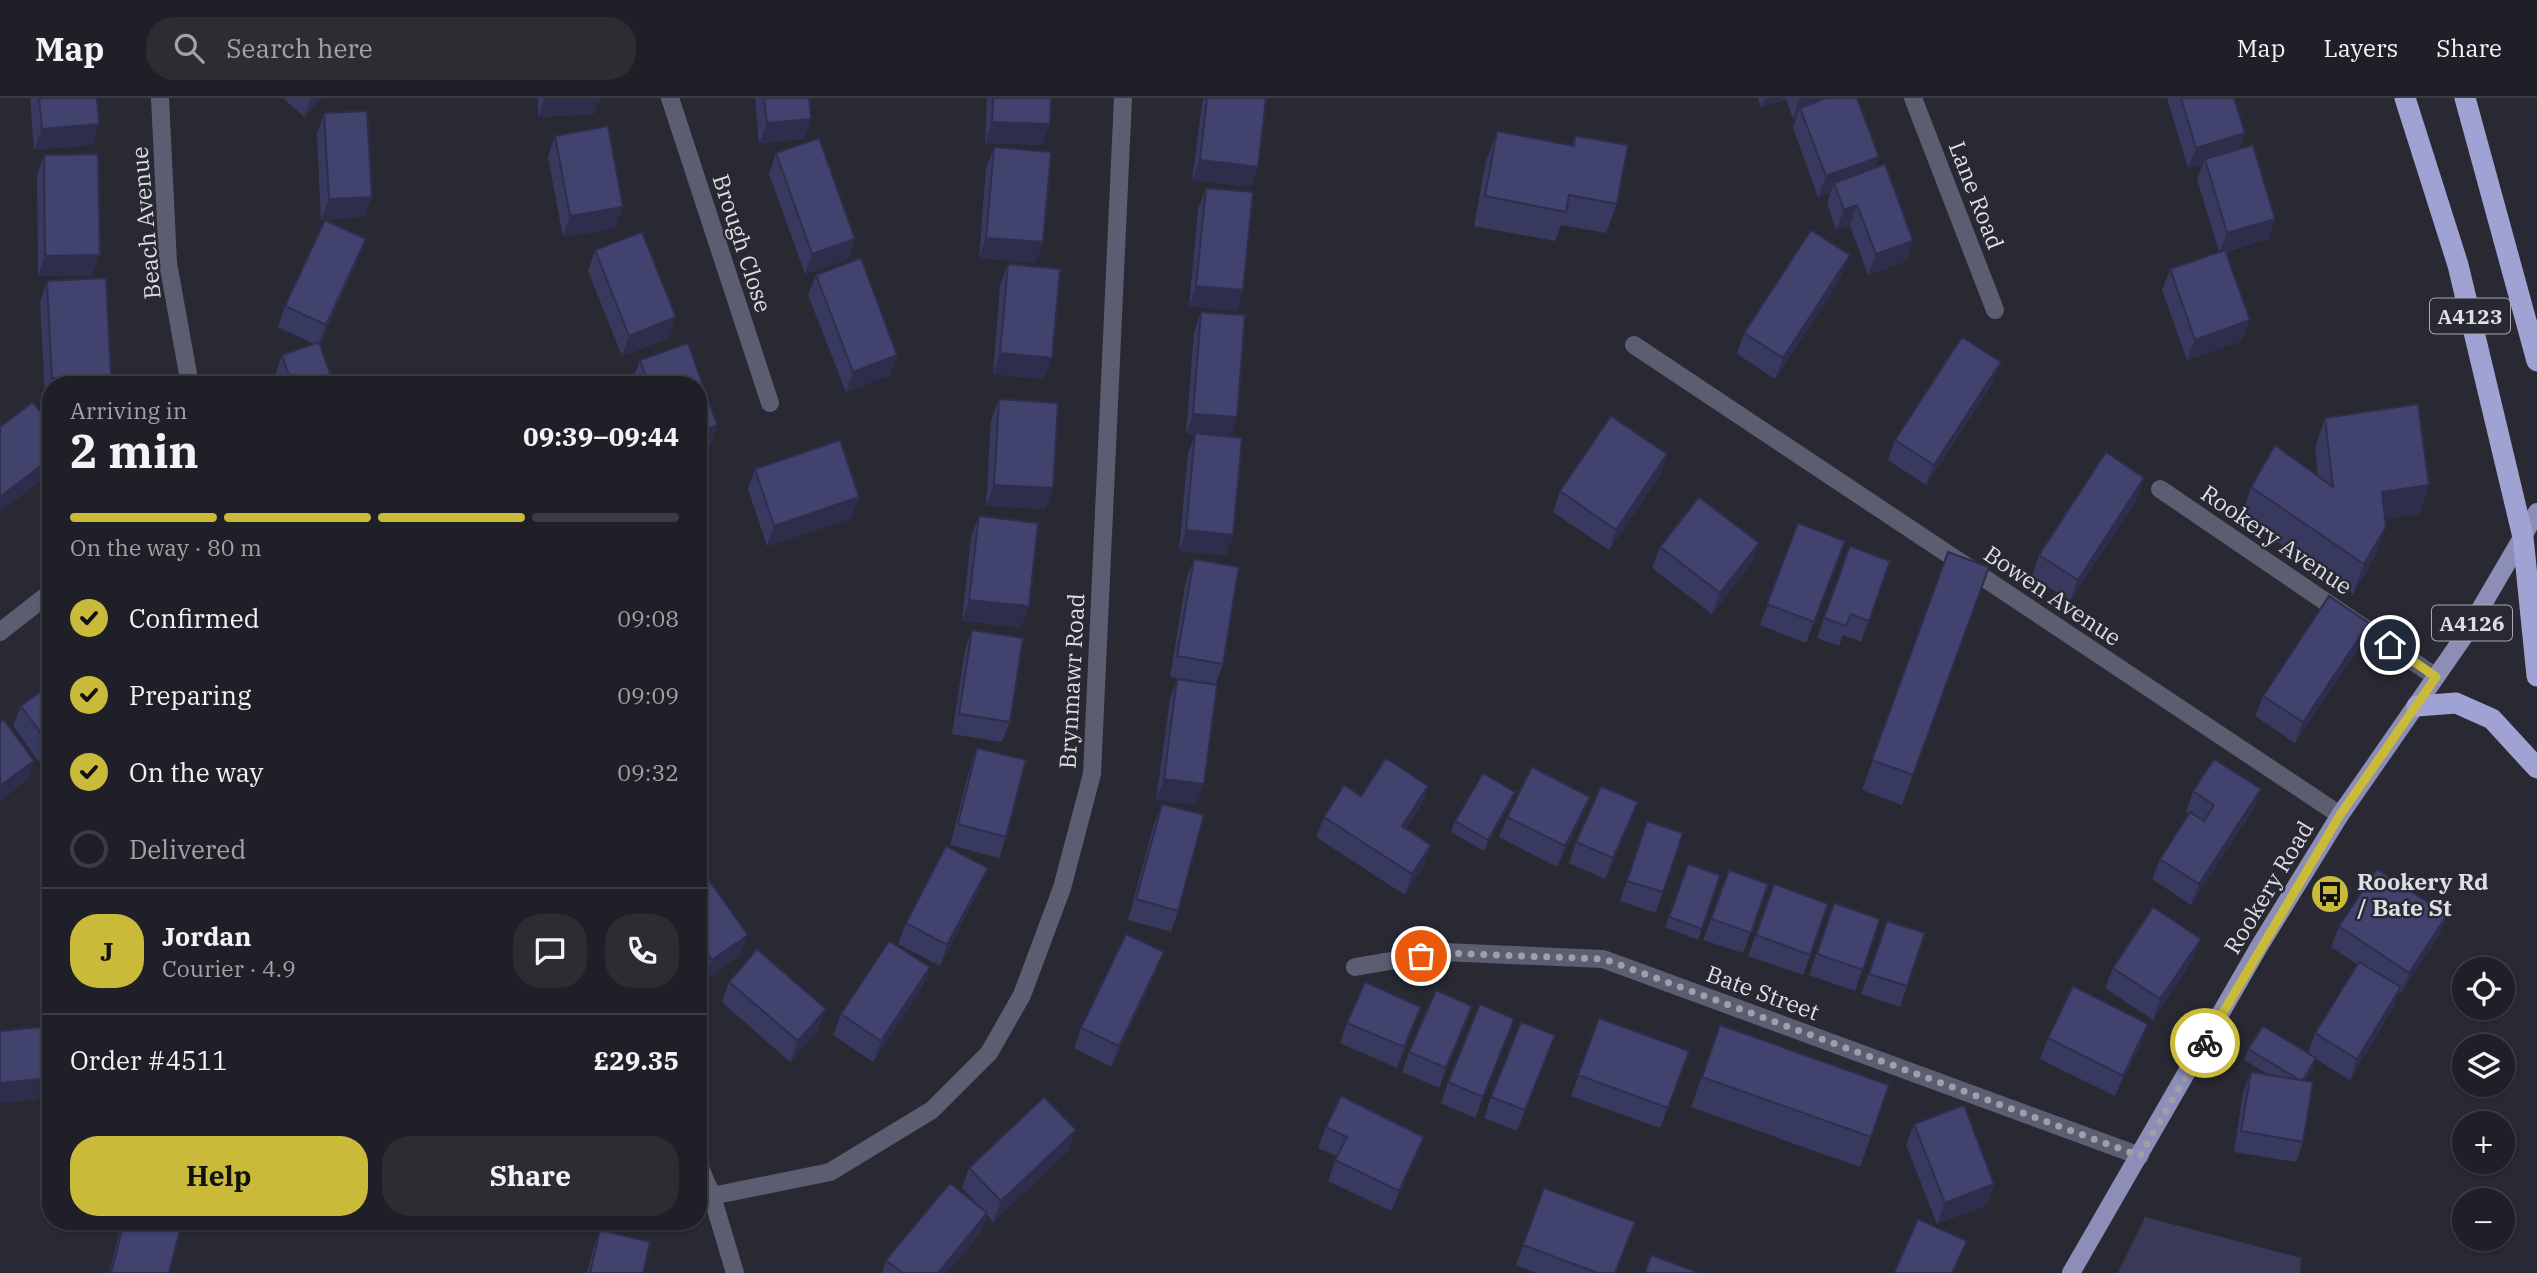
<!DOCTYPE html>
<html lang="en">
<head>
<meta charset="utf-8">
<style>
  body { margin:0; font-family:"IBM Plex Serif",serif; background:#2c2c33; color:#f1f3f6; height:100vh; display:flex; flex-direction:column; font-size:26px; white-space:nowrap }
  * { box-sizing:border-box; margin:0 }
  p { font-size:23px; color:#a1a2a7 }
  .icon { flex:none; width:38px; height:38px; fill:none; stroke:currentColor; stroke-width:2; stroke-linecap:round; stroke-linejoin:round }
  .map { position:relative; flex:1; overflow:hidden }
  .sheet { position:absolute; left:42px; top:278px; width:665px; height:854px; display:flex; flex-direction:column; background:#1f1f27; border-radius:28px; box-shadow:0 2px 5px #0004,0 0 0 2px #3c3d44 }
  .sheet>* { flex:none }
  .tools { position:absolute; left:2452px; top:859px; display:grid; gap:14px }
  .tools a { display:grid; place-items:center; width:63px; height:63px; border-radius:50%; background:#1f1f27; box-shadow:0 2px 5px #0004,0 0 0 2px #3c3d44; font-size:35px }
  .pin { position:absolute; display:grid; place-items:center; width:60px; height:60px; color:#fff; margin:-30px; border:4px solid #fff; border-radius:50%; box-shadow:0 2px 7px #0007 }
  .courier { position:absolute; display:grid; place-items:center; width:70px; height:70px; margin:-35px; border:5px solid #caba3a; border-radius:50%; background:#fff; color:#222; box-shadow:0 2px 9px #0007 }
  .headline em { font-style:normal; font-weight:800 }
  .headline div { display:flex; flex-direction:column-reverse }
  .headline { display:flex; align-items:center; justify-content:space-between; height:119px; padding:0 28px }
  h1 { font-size:46px; font-weight:800; line-height:52px }
  .bar { display:grid; grid-template-columns:repeat(4,1fr); gap:10px 7px; align-content:center; height:84px; padding:0 28px }
  .bar i { height:9px; border-radius:5px; background:#3c3d44 }
  .bar .active { background:#caba3a }
  .bar p { grid-column:span 4 }
  .line { display:flex; align-items:center; gap:18px; padding:0 28px; border-top:2px solid #3c3d44 }
  .line div { flex:1 }
  .round { display:grid; place-items:center; flex:none; width:74px; height:74px; border-radius:28px; background:#2c2c33 }
  ol { padding:0 28px; list-style:none }
  li { display:flex; align-items:center; gap:21px; height:77px }
  li p { margin-inline-start:auto }
  li .icon { padding:7px; border-radius:50%; background:#caba3a; color:#111; stroke-width:4 }
  li:last-child { color:#a1a2a7 }
  li i { width:38px; height:38px; border:4px solid #3c3d44; border-radius:50% }
  .button { display:flex; gap:14px; margin-top:auto; padding:14px 28px }
  .button a { flex:1; height:80px; border-radius:28px; background:#caba3a; color:#111; font-size:28px; font-weight:800; line-height:80px; text-align:center }
  .button a+a { background:#2c2c33; color:#f1f3f6 }
  header { display:flex; align-items:center; gap:42px; box-sizing:border-box; height:98px; padding:0 35px; background:#1f1f27; border-bottom:2px solid #3c3d44 }
  header strong { font-size:33px }
  nav { display:flex; gap:38px; margin-inline-start:auto; font-size:24px }
  .search { width:490px; height:63px; background:#2c2c33; display:flex; align-items:center; gap:18px; box-sizing:border-box; padding:0 24px; border-radius:28px; color:#a1a2a7; font-size:26px }
  .map>svg:first-child { display:block }
  .green { fill:#393a57 }
  .lines { fill:none; stroke-linecap:round; stroke-linejoin:round }
  .minor { stroke:#5c5d71; stroke-width:18 }
  .major { stroke:#8c8eb7; stroke-width:18 }
  .highway { stroke:#9fa2d3; stroke-width:21 }
  .wall { fill:#38395e }
  .shaded-wall { fill:#2e2e4c }
  .building { fill:#41426d; stroke:#2e2e4c; stroke-width:2 }
  .done { stroke:#9f9fa8; stroke-width:7; stroke-dasharray:0 12.6 }
  .route { stroke:#caba3a; stroke-width:9 }
  .labels { text-anchor:middle; dominant-baseline:central; stroke-width:5; stroke-linejoin:round; paint-order:stroke }
  .shield { fill:#292934; stroke:#a8a8b1; stroke-width:2 }
  .shield-label { font-size:21px; font-weight:bold; fill:#dedee6 }
  .street-label { font-size:23px; fill:#dedee6; stroke:#292934 }
  .poi-label { font-size:23px; font-weight:bold; fill:#dedee6; stroke:#292934; text-anchor:start }
</style>
</head>
<body>
<header>
<strong>Map</strong>
<div class="search"><svg class="icon" aria-label="search" viewBox="0 0 24 24"><circle cx="10" cy="10" r="6"/><path d="M15 15l6 6"/></svg>Search here</div>
<nav><a>Map</a><a>Layers</a><a>Share</a></nav>
</header>
<div class="map">
<svg width="2537" height="1175" viewBox="0 0 2537 1175">
  <rect width="100%" height="100%" fill="#292934"/>
  <path class="green" d="M2145,1119L2301,1160L2300,1175H2118Z"/>
  <g class="lines">
    <path class="minor" d="M160,0L168,165L190,287
      M670,0L770,305
      M1913,0L1995,212
      M1634,247L2340,717
      M2160,391L2436,579
      M0,534L51,494
      M1355,869L1443,854L1603,861L2140,1058
      M698,1065L712,1098L735,1175
      M712,1098L830,1074L932,1012L989,955L1022,897L1062,790L1092,676L1123,0"/>
    <path class="major" d="M2071,1175L2260,847L2340,717L2465,537L2537,414"/>
    <path class="highway" d="M2405,0L2458,167L2523,439L2537,578
      M2465,0L2537,263
      M2417,608L2456,605L2492,621L2537,670"/>
  </g>
  <path class="wall" d="M30,0H97L92,47L34,52Z
    M283,0H322L304,19Z
    M538,0H600L594,16L538,19Z
    M755,0H809L811,21L804,41L759,45Z
    M987,0H1051L1042,47L985,45Z
    M1204,0H1266L1258,69L1250,89L1192,82L1202,6Z
    M1758,0H1857L1875,70L1913,143L1906,163L1868,177L1850,127L1836,132L1827,105L1831,94L1818,99L1793,30L1796,19L1793,21L1786,1L1761,10Z
    M2167,0H2234L2245,35L2239,51L2275,121L2268,141L2226,154L2242,243L2187,262L2162,192L2170,171L2219,154L2197,81L2203,66L2188,70Z
    M324,15L364,119L321,122L317,36Z
    M1497,33L1572,48L1575,38L1617,106L1606,135L1561,127L1555,143L1474,128L1486,63Z
    M555,38L615,130L563,139L548,59Z
    M994,49L1043,144L1035,165L979,160L986,70Z
    M776,55L855,141L848,161L805,176L769,76Z
    M44,57L92,178H38L37,77Z
    M1206,90L1243,192L1236,213L1189,208L1198,111Z
    M595,152L676,219L669,240L622,258L588,173Z
    M358,162L320,245L334,287H278L275,277L282,257L314,246L278,229L285,208Z
    M1008,166L1052,260L1044,281L993,276L1000,187Z
    M816,177L890,277L846,294L808,197Z
    M1842,178L1775,281L1737,256L1744,235Z
    M47,183L111,277L108,287H51V300H45L40,204Z
    M1201,214L1230,338L1233,437L1226,457L1179,453L1188,355L1195,337L1186,336L1194,234Z
    M688,245L717,327L710,348L698,352V287H634L632,283L640,262Z
    M2001,264L1993,284L1926,387L1888,362L1895,342Z
    M999,301L1046,411L986,408L991,322Z
    M2325,320L2429,387L2419,416L2385,421L2386,429L2375,458L2353,496L2241,419L2251,389L2318,378L2315,350Z
    M1667,356L1660,377L1609,452L1553,414L1560,393Z
    M755,371L859,399L851,420L767,448L748,391Z
    M2137,401L2070,503L2032,478L2039,457Z
    M979,418L1021,529L962,523L971,439Z
    M1798,425L1845,443L1806,545L1760,527Z
    M1850,448L1890,463L1861,544L1843,537L1839,548L1817,540Z
    M1660,449L1752,465L1712,516L1652,470Z
    M1948,454L1989,469L1902,707L1862,692Z
    M1194,461L1223,566L1216,586L1170,579L1186,482Z
    M2369,525L2362,545L2295,645L2255,618L2263,598Z
    M972,532L1010,624L1002,644L952,636L965,552Z
    M1177,581L1196,707L1156,702L1170,601Z
    M51,586V663L43,669L13,628L21,608Z
    M977,650L1006,739L999,760L950,747L970,670Z
    M1428,688L1421,708L1406,730L1424,768L1405,797L1316,739L1324,719L1361,698Z
    M2193,693L2253,712L2191,807L2152,781L2160,761L2189,716L2186,714Z
    M1515,694L1511,704L1484,753L1451,734L1455,723Z
    M1162,706L1178,813L1171,834L1128,822L1154,726Z
    M1507,719H1582L1557,769L1499,739Z
    M1647,723L1663,794L1655,815L1620,803Z
    M1630,725L1605,781L1569,765L1576,744Z
    M1688,766L1720,777L1698,842L1665,829Z
    M698,767L740,858L704,883L698,874Z
    M1729,772L1768,786L1743,855L1703,842Z
    M1774,786L1828,806L1803,877L1748,858Z
    M980,790L940,868L898,846L906,825Z
    M1834,805L1880,821L1855,893L1809,877Z
    M2447,817L2439,837L2401,895L2399,894L2393,910L2350,982L2316,961L2312,971L2305,983L2303,1044L2296,1064L2234,1054L2243,994L2251,974L2269,977L2244,962L2248,951L2308,955L2315,935L2357,866L2331,849L2339,828Z
    M1887,823L1907,888L1900,909L1861,896Z
    M1164,854L1156,874L1111,969L1074,950L1081,930Z
    M2193,861L2153,922L2105,890L2113,870Z
    M930,869L922,890L873,964L833,937L841,916Z
    M729,884L818,932L790,964L722,904Z
    M1472,908L1439,990L1402,974L1409,954Z
    M1599,920L1689,953L1660,1030L1571,998Z
    M1347,925L1414,929L1397,970L1340,945Z
    M1720,927L1889,987L1860,1069L1691,1009Z
    M1555,937L1517,1033L1484,1020L1491,999Z
    M2048,940L2141,946L2115,998L2040,961Z
    M1507,941L1475,1020L1441,1005L1448,984Z
    M1914,1026L1994,1086L1987,1107L1937,1126L1906,1047Z
    M1326,1029L1424,1039L1416,1059L1391,1113L1328,1083L1337,1058L1318,1050Z
    M1076,1032L1068,1053L993,1124L987,1117L980,1136L947,1175H882L886,1162L978,1107L962,1090L969,1070Z
    M1544,1090L1616,1175H1536L1516,1167Z
    M122,1124H182L169,1175H109Z
    M564,1124H600L566,1132Z
    M600,1132L643,1175H587L593,1152Z"/>
  <path class="shaded-wall" d="M311,0H322L304,19Z
    M545,0H600L594,16L538,19Z
    M1765,0H1786L1761,10Z
    M1800,0H1846L1800,10L1796,19L1793,21Z
    M811,21L804,41L759,45L767,25Z
    M992,24L1050,26L1042,47L985,45Z
    M99,26L92,47L34,52L42,31Z
    M2245,35L2237,56L2205,61L2203,66L2188,70L2196,50Z
    M1879,59L1871,79L1834,85L1831,94L1818,99L1826,78Z
    M1200,62L1258,69L1250,89L1192,82Z
    M372,99L364,119L321,122L329,101Z
    M1857,107L1850,127L1836,132L1844,112Z
    M623,109L615,130L563,139L570,118Z
    M2275,121L2268,141L2219,155L2227,135Z
    M986,140L1043,144L1035,165L979,160Z
    M366,141L358,162L318,248L326,227Z
    M855,141L848,161L805,176L812,156Z
    M1913,143L1906,163L1868,177L1876,156Z
    M100,157L92,178H38L45,158Z
    M1850,157L1842,178L1775,281L1783,260Z
    M1196,188L1243,192L1236,213L1189,208Z
    M676,219L669,240L622,258L629,238Z
    M2250,222L2242,243L2187,262L2195,242Z
    M1000,255L1052,260L1044,281L993,276Z
    M897,257L890,277L846,294L853,274Z
    M2001,264L1993,284L1926,387L1934,367Z
    M111,277L108,287H51V300H45L52,280Z
    M1193,316L1237,319L1230,340L1186,336Z
    M717,327L710,348L698,352V334Z
    M1667,356L1660,377L1609,452L1616,432Z
    M51,360V375L0,414V399Z
    M2144,380L2137,401L2070,503L2078,482Z
    M994,387L1053,390L1046,411L986,408Z
    M2429,387L2419,416L2371,423L2382,394Z
    M859,399L851,420L767,448L774,428Z
    M2386,429L2375,458L2353,496L2364,466Z
    M1186,432L1233,437L1226,457L1179,453Z
    M1759,445L1752,465L1712,516L1720,495Z
    M969,502L1029,508L1021,529L962,523Z
    M2369,525L2362,545L2295,645L2303,624Z
    M50,648L51,663L43,669Z
    M34,663L27,683L0,703V688Z
    M1164,681L1204,686L1196,707L1156,702Z
    M1428,688L1421,708L1395,748L1402,728Z
    M2261,691L2253,712L2191,807L2199,786Z
    M1515,694L1511,704L1484,753L1488,742Z
    M1590,699L1582,719L1557,769L1565,748Z
    M1638,704L1630,725L1605,781L1613,760Z
    M1431,747L1424,768L1405,797L1412,776Z
    M988,770L980,790L940,868L947,847Z
    M2447,817L2439,837L2401,895L2409,875Z
    M748,837L740,858L704,883L712,862Z
    M2201,841L2193,861L2153,922L2160,901Z
    M1164,854L1156,874L1111,969L1119,948Z
    M930,869L922,890L873,964L881,943Z
    M2401,889L2393,910L2350,982L2357,961Z
    M1472,908L1465,929L1439,990L1446,970Z
    M1421,909L1414,929L1397,970L1404,949Z
    M826,911L818,932L790,964L798,943Z
    M1514,921L1507,941L1475,1020L1483,999Z
    M2148,926L2141,946L2115,998L2123,978Z
    M2316,960L2312,971L2298,994L2302,984Z
    M51,980V1000L0,1005V985Z
    M1076,1032L1068,1053L993,1124L1001,1103Z
    M1424,1039L1416,1059L1391,1113L1399,1093Z
    M1994,1086L1987,1107L1937,1126L1945,1105Z
    M987,1115L980,1136L947,1175H938Z
    M569,1124H600L566,1132Z
    M1967,1143L1954,1175H1952Z"/>
  <path class="building" d="M39,0H97L99,26L42,31Z
    M764,0H809L811,21L767,25Z
    M993,0H1051L1050,26L992,24Z
    M1207,0H1266L1258,69L1200,62Z
    M1826,0H1857L1879,59L1826,78L1800,10Z
    M2181,0H2234L2245,35L2196,50Z
    M367,13L372,99L329,101L324,15Z
    M608,28L623,109L570,118L555,38Z
    M1497,33L1574,48L1575,38L1628,47L1617,106L1569,97L1566,114L1485,98Z
    M819,40L855,141L812,156L776,55Z
    M2253,47L2275,121L2227,135L2205,61Z
    M994,49L1051,54L1043,144L986,140Z
    M98,56L100,157L45,158L44,57Z
    M1885,66L1913,143L1876,156L1857,107L1844,112L1834,85Z
    M1206,90L1253,94L1243,192L1196,188Z
    M325,122L366,141L326,227L285,208Z
    M1811,132L1850,157L1783,260L1744,235Z
    M642,134L676,219L629,238L595,152Z
    M2225,152L2250,222L2195,242L2170,171Z
    M861,160L897,257L853,274L816,177Z
    M1008,166L1060,171L1052,260L1000,255Z
    M106,180L111,277L52,280L47,183Z
    M1201,214L1245,217L1237,319L1193,316Z
    M1962,239L2001,264L1934,367L1895,342Z
    M319,244L334,287H292L282,257Z
    M688,245L717,327L698,334V287H649L640,262Z
    M999,301L1058,305L1053,390L994,387Z
    M33,304L51,326V360L0,399V329Z
    M2418,306L2429,387L2382,394L2386,429L2364,466L2251,389L2275,347L2333,389L2325,320Z
    M1611,318L1667,356L1616,432L1560,393Z
    M1195,335L1242,340L1233,437L1186,432Z
    M840,342L859,399L774,428L755,371Z
    M2106,354L2144,380L2078,482L2039,457Z
    M1699,399L1759,445L1720,495L1660,449Z
    M979,418L1038,425L1029,508L969,502Z
    M1798,425L1845,443L1814,524L1767,506Z
    M1850,448L1890,463L1869,523L1851,516L1846,528L1824,520Z
    M1948,454L1989,469L1913,677L1872,662Z
    M1194,461L1239,469L1223,566L1177,558Z
    M2329,498L2369,525L2303,624L2263,598Z
    M972,532L1023,540L1010,624L959,616Z
    M1177,581L1217,587L1204,686L1164,681Z
    M51,586V648H50L21,608Z
    M4,622L34,663L0,688V624Z
    M977,650L1026,662L1006,739L958,726Z
    M1386,660L1428,688L1402,728L1431,747L1412,776L1324,719L1344,687L1361,698Z
    M2214,661L2261,691L2199,786L2160,761L2190,714L2204,723L2214,707L2193,693Z
    M1532,669L1590,699L1565,748L1507,719Z
    M1483,675L1515,694L1488,742L1455,723Z
    M1601,688L1638,704L1613,760L1576,744Z
    M1162,706L1204,717L1178,813L1136,801Z
    M1647,723L1683,735L1663,794L1627,783Z
    M946,748L988,770L947,847L906,825Z
    M1688,766L1720,777L1702,831L1669,819Z
    M698,767L748,837L712,862L698,843Z
    M2377,771L2447,817L2409,875L2339,828Z
    M1729,772L1768,786L1751,835L1711,821Z
    M1774,786L1828,806L1810,857L1756,837Z
    M1834,805L1880,821L1863,872L1817,856Z
    M2153,809L2201,841L2160,901L2113,870Z
    M1887,823L1925,835L1907,888L1869,876Z
    M1126,836L1164,854L1119,948L1081,930Z
    M889,843L930,869L881,943L841,916Z
    M757,851L826,911L798,943L729,884Z
    M2359,864L2401,889L2357,961L2315,935Z
    M1365,884L1421,909L1404,949L1347,925Z
    M2073,888L2148,926L2123,978L2048,940Z
    M1436,892L1472,908L1446,970L1409,954Z
    M1480,906L1514,921L1483,999L1448,984Z
    M1599,920L1689,953L1668,1010L1578,977Z
    M1521,924L1555,937L1525,1012L1491,999Z
    M1720,927L1889,987L1871,1039L1702,979Z
    M51,928V980L0,985V933Z
    M2263,928L2316,960L2303,982L2298,981L2248,951Z
    M2251,974L2313,984L2303,1044L2241,1033Z
    M1341,998L1424,1039L1399,1093L1335,1062L1347,1039L1326,1029Z
    M1044,999L1076,1032L1001,1103L969,1070Z
    M1964,1007L1994,1086L1945,1105L1914,1026Z
    M950,1085L987,1115L938,1175H902L886,1162Z
    M1544,1090L1635,1124L1615,1175H1598L1523,1147Z
    M1918,1121L1967,1143L1952,1175H1894Z
    M124,1124H182L169,1175H111Z
    M600,1132L650,1144L643,1175H590Z
    M1651,1157L1700,1175H1645Z"/>
  <g class="lines">
    <path class="done" d="M1421,858L1443,855L1604,861L2140,1058L2205,945"/>
    <path class="route" d="M2205,945L2340,717L2436,579L2390,547"/>
  </g>
  <defs>
    <symbol id="bus-disc" viewBox="-11 -11 22 22"><circle r="9.5" fill="#caba3a" stroke="#292934"/><path d="M-5-6H5V4H4V6H2V4H-2V6H-4V4H-5ZM-3.5-4V0h7V-4ZM-3.5 1.2v1.5H-2V1.2ZM2 1.2v1.5H3.5V1.2Z" fill="#111"/></symbol>
  </defs>
  <g fill-rule="evenodd">
    <use href="#bus-disc" x="2308" y="774" width="44" height="44"/>
  </g>
  <g class="labels">
    <g class="shield">
      <rect x="2430" y="200.5" width="80" height="35" rx="5"/>
      <rect x="2432" y="507.5" width="80" height="35" rx="5"/>
    </g>
    <g class="shield-label">
      <text x="2470" y="218">A4123</text>
      <text x="2472" y="525">A4126</text>
    </g>
    <g class="street-label">
      <text transform="translate(1977 97) rotate(69)">Lane Road</text>
      <text transform="translate(145 125) rotate(-95)">Beach Avenue</text>
      <text transform="translate(743 145) rotate(72)">Brough Close</text>
      <text transform="translate(2277 441) rotate(34)">Rookery Avenue</text>
      <text transform="translate(2053 497) rotate(34)">Bowen Avenue</text>
      <text transform="translate(1071 583) rotate(-87)">Brynmawr Road</text>
      <text transform="translate(2268 789) rotate(-59)">Rookery Road</text>
      <text transform="translate(1763 894) rotate(20)">Bate Street</text>
    </g>
    <g class="poi-label">
      <text x="2357" y="783">Rookery Rd<tspan x="2357" dy="26">/ Bate St</tspan></text>
    </g>
  </g>
</svg>
<div class="tools">
<a><svg class="icon" aria-label="locate" viewBox="0 0 24 24"><circle cx="12" cy="12" r="6"/><path d="M12 2v4M12 18v4M2 12h4M18 12h4"/></svg></a>
<a><svg class="icon" aria-label="layers" viewBox="0 0 24 24"><path d="M12 4l9 5-9 5-9-5zM3 14l9 5 9-5"/></svg></a>
<a>+</a>
<a>−</a>
</div>
<div class="pin" style="left:1421px;top:858px;background:#ea580c"><svg class="icon" aria-label="bag" viewBox="0 0 24 24"><path d="M5 8h14l-1 12H6zM9 8a3 3 0 0 1 6 0"/></svg></div>
<div class="pin" style="left:2390px;top:547px;background:#1f2937"><svg class="icon" aria-label="home" viewBox="0 0 24 24"><path d="M3 11l9-7 9 7M6 9v11h12V9"/></svg></div>
<div class="courier" style="left:2205px;top:945px"><svg class="icon" aria-label="bike" viewBox="0 0 24 24"><circle cx="6" cy="16" r="4"/><circle cx="18" cy="16" r="4"/><path d="M6 16l4-8h5l3 8M10 8l3 8H6M13 5h3"/></svg></div>
<section class="sheet">
<div class="headline"><div><h1>2 min</h1><p>Arriving in</p></div><em>09:39–09:44</em></div>
<div class="bar"><i class="active"></i><i class="active"></i><i class="active"></i><i></i><p>On the way · 80 m</p></div>
<ol>
<li><svg class="icon" aria-label="check" viewBox="0 0 24 24"><path d="M5 12l5 5 9-10"/></svg>Confirmed<p>09:08</p></li>
<li><svg class="icon" aria-label="check" viewBox="0 0 24 24"><path d="M5 12l5 5 9-10"/></svg>Preparing<p>09:09</p></li>
<li><svg class="icon" aria-label="check" viewBox="0 0 24 24"><path d="M5 12l5 5 9-10"/></svg>On the way<p>09:32</p></li>
<li><i></i>Delivered</li>
</ol>
<div class="line" style="height:126px"><b class="round" style="background:#caba3a;color:#111">J</b><div><b>Jordan</b><p>Courier · 4.9</p></div><a class="round"><svg class="icon" aria-label="chat" viewBox="0 0 24 24"><path d="M4 5h16v11H9l-5 4z"/></svg></a><a class="round"><svg class="icon" aria-label="phone" viewBox="0 0 24 24"><path d="M5 4h4l2 5-3 2q2 4 5 5l2-3 5 2v4C11 20 4 13 5 4z"/></svg></a></div>
<div class="line" style="height:91px"><div>Order #4511</div><b>£29.35</b></div>
<div class="button"><a>Help</a><a>Share</a></div>
</section>
</div>
</body>
</html>
